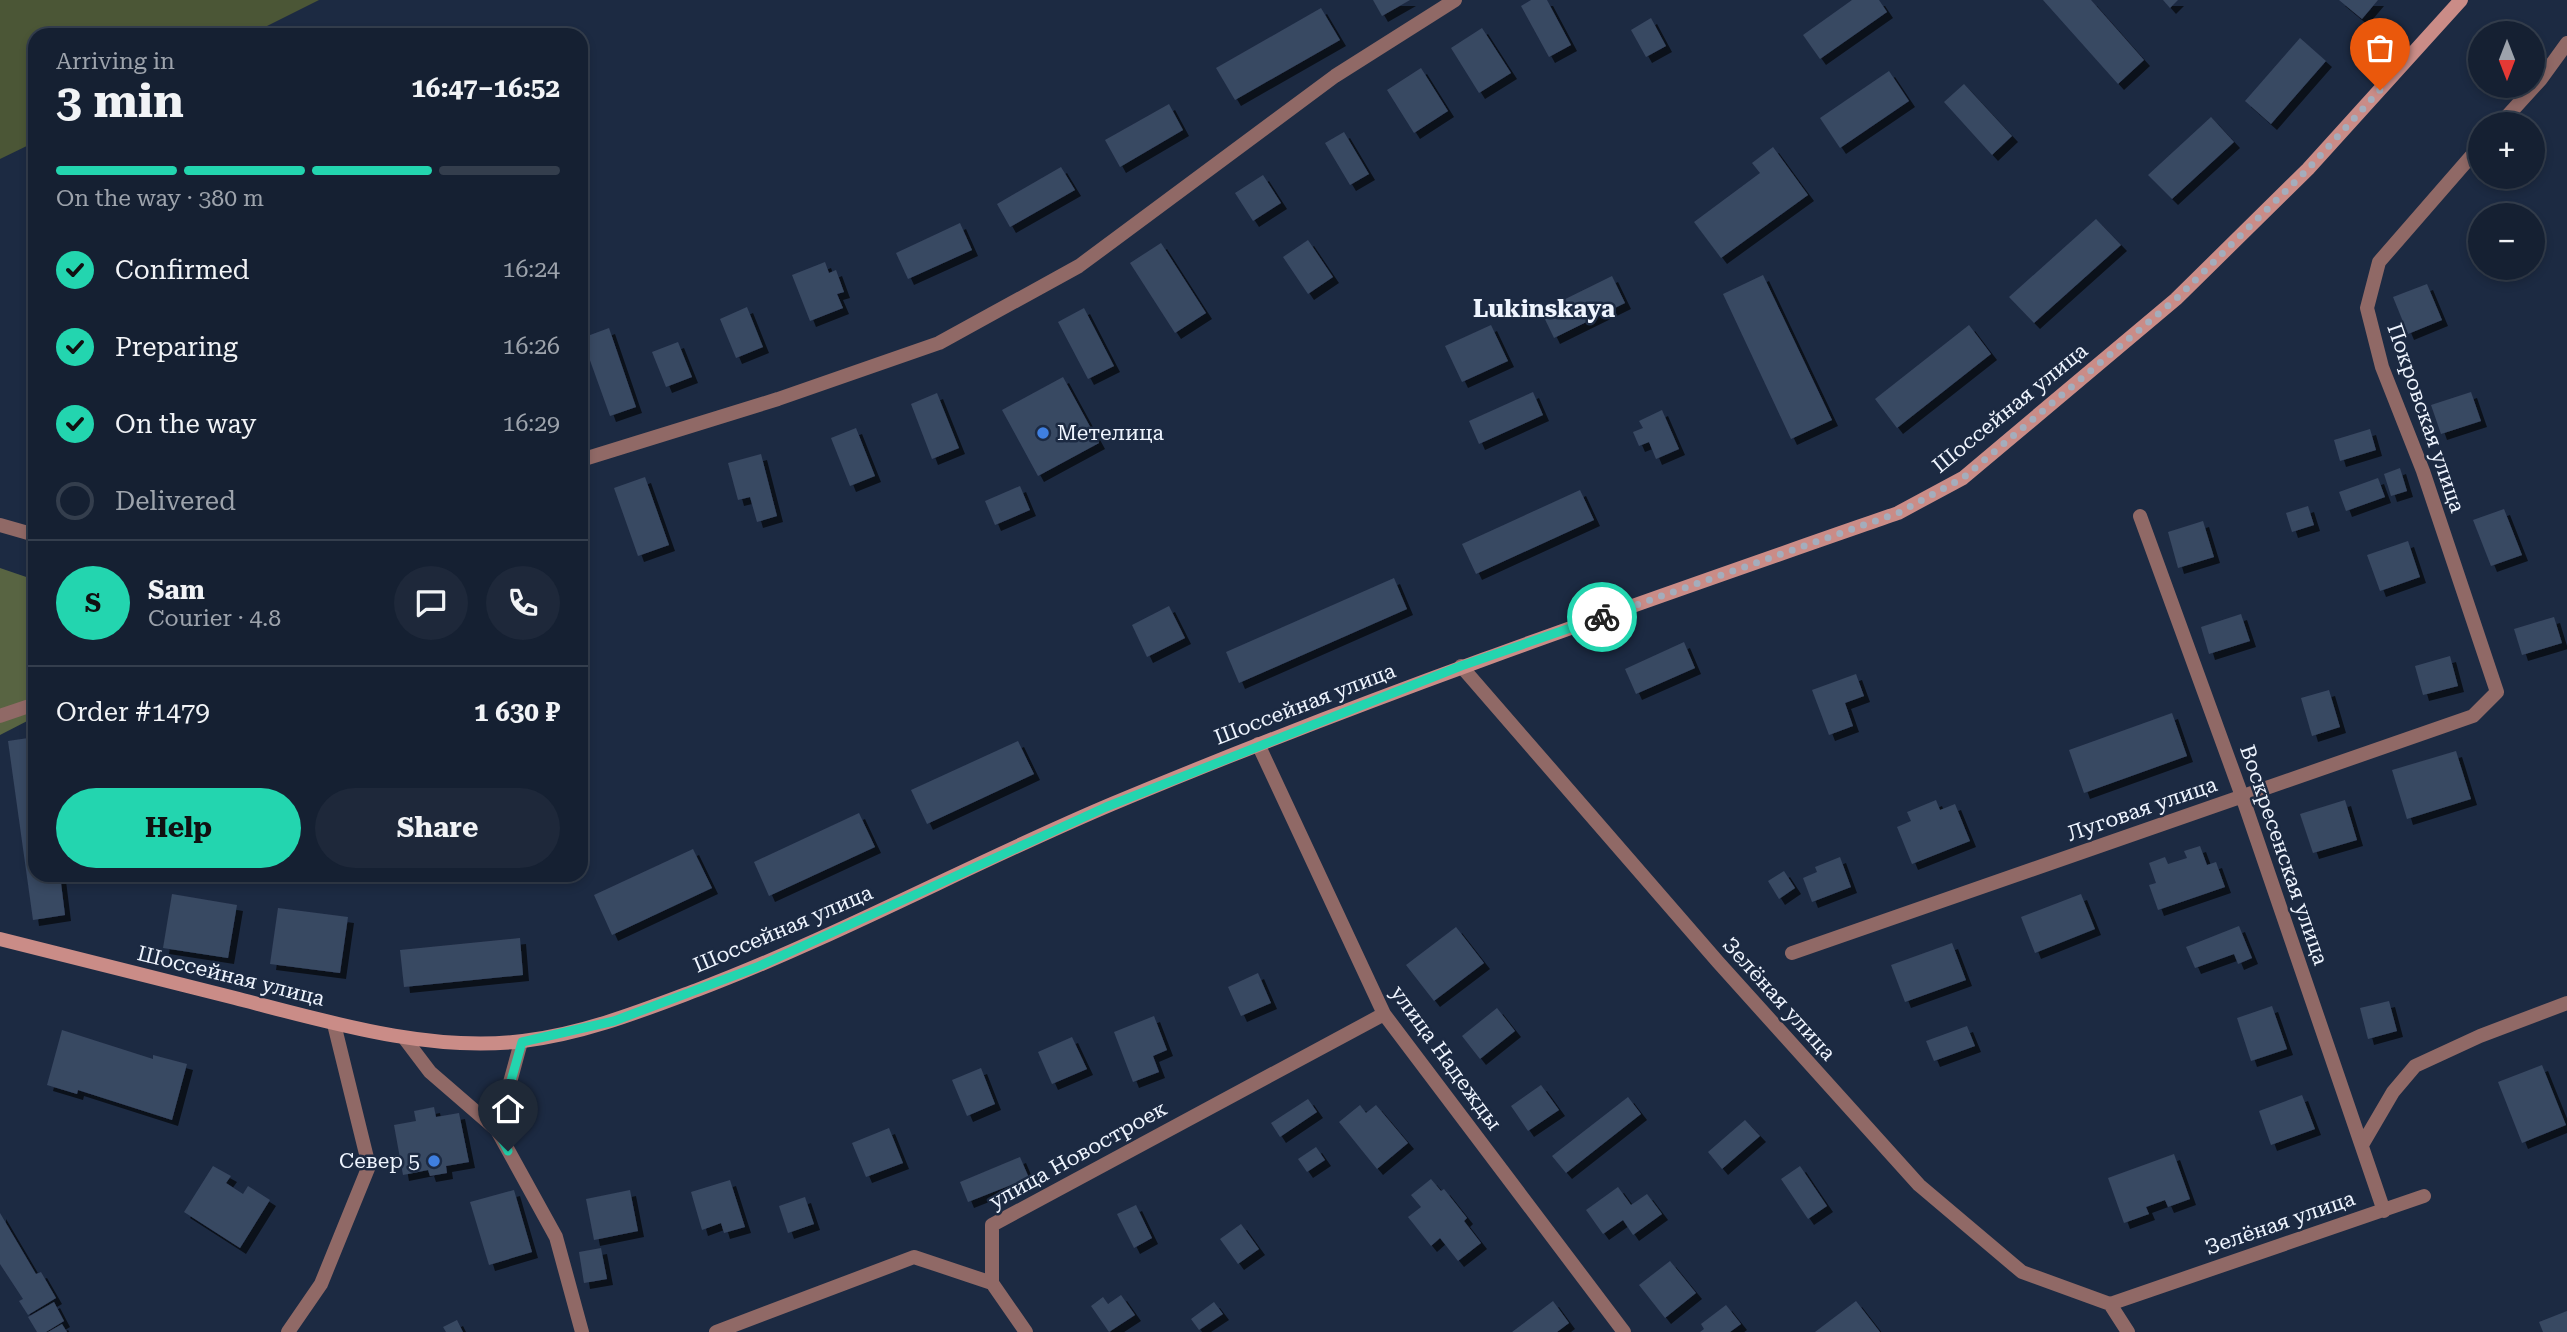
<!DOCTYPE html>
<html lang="en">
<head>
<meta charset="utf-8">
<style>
  body { margin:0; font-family:"Roboto Serif",serif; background:#1e283a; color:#f1f3f6; height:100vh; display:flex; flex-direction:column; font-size:26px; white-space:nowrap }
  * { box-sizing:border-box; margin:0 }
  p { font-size:23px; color:#9da3ac }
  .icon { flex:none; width:38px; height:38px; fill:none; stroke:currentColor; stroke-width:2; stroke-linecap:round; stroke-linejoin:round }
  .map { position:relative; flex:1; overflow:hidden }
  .side { position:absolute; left:28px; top:28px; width:560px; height:854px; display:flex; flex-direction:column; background:#152032; border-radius:21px; box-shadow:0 4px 10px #0003,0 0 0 2px #343e4d }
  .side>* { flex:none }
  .needle { width:46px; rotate:180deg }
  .buttons { position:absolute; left:2468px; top:21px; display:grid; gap:14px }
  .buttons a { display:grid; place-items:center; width:77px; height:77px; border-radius:50%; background:#152032; box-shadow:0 4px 10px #0003,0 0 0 2px #343e4d; font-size:35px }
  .pin { position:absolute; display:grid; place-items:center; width:60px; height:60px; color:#fff; margin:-72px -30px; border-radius:50% 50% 50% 0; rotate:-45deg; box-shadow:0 0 7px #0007 }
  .pin .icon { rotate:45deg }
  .courier { position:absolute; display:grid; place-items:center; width:70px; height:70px; margin:-35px; border:5px solid #23d5af; border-radius:50%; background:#fff; color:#222; box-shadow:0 2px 9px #0007 }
  .head em { font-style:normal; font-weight:700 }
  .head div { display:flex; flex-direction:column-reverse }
  .head { display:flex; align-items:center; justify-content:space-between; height:119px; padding:0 28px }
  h1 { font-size:46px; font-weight:700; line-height:52px }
  .bar { display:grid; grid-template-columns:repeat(4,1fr); gap:10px 7px; align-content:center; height:84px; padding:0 28px }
  .bar i { height:9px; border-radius:5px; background:#343e4d }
  .bar .selected { background:#23d5af }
  .bar p { grid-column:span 4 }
  .line { display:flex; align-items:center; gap:18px; padding:0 28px; border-top:2px solid #343e4d }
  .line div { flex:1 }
  .round { display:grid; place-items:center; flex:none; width:74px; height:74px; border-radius:37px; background:#1e283a }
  ol { padding:0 28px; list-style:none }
  li { display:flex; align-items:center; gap:21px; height:77px }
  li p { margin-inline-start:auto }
  li .icon { padding:7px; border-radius:50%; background:#23d5af; color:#111; stroke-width:4 }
  li:last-child { color:#9da3ac }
  li i { width:38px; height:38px; border:4px solid #343e4d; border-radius:50% }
  .button { display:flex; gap:14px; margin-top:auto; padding:14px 28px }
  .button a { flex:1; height:80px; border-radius:42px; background:#23d5af; color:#111; font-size:28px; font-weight:700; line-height:80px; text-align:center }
  .button a+a { background:#1e283a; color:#f1f3f6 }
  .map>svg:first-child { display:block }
  .green { fill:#4b5636 }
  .forest { fill:#586442 }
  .building { fill:#394862; filter:url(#shadow) }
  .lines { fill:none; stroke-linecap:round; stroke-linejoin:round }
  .street { stroke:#906966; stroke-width:14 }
  .secondary { stroke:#ca8c87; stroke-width:14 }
  .done { stroke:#a4adbc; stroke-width:7; stroke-dasharray:0 12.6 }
  .route { stroke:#23d5af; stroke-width:9 }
  .shop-dot { fill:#3f7fe0; stroke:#1c2a42; stroke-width:2.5 }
  .labels { text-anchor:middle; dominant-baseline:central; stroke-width:5; stroke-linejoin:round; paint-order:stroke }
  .street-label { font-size:21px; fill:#eef4fe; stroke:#1c2a42 }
  .poi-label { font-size:21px; fill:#eef4fe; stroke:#1c2a42; text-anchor:start }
  .quarter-label { font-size:24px; font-weight:bold; fill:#eef4fe; stroke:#1c2a42 }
</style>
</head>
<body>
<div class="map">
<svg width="2567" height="1332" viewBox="0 0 2567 1332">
  <defs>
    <filter id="shadow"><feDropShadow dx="6" dy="6" stdDeviation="0" flood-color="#0009"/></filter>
  </defs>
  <rect width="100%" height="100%" fill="#1c2a42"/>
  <path class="green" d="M0,0H319L249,35H35V142L0,159Z"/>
  <path class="forest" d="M0,568L35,580V717L0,735Z"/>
  <path class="building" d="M1373,0H1410L1382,16Z
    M1531,0H1547L1571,45L1549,57L1521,6Z
    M1852,0H1879L1887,12L1820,59L1803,35Z
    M2043,0H2091L2144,60L2118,84Z
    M2163,0H2178L2170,8Z
    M2339,0H2378L2362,19Z
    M1321,8L1340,40L1235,100L1216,68Z
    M1651,18L1666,46L1646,57L1631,30Z
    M1482,28L1511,73L1479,93L1451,48Z
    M2300,38L2326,61L2271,124L2245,101Z
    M1421,68L1448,111L1414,133L1387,90Z
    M1889,71L1909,101L1840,148L1820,118Z
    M1964,84L2012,136L1992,155L1944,102Z
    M1169,104L1183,130L1120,167L1105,140Z
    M2211,117L2234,142L2172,199L2148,175Z
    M1344,132L1369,174L1350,185L1325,143Z
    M1773,147L1808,195L1721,258L1694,222L1760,173L1752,163Z
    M1061,167L1075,190L1010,227L997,204Z
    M1263,175L1281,203L1253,221L1235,193Z
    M2096,219L2121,245L2034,323L2009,297Z
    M960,223L972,250L908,279L896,253Z
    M1308,240L1333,277L1308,294L1283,257Z
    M1161,243L1206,313L1175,333L1130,263Z
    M825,262L829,273L836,270L844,292L837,294L843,308L810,321L792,275Z
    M1763,275L1832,420L1791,439L1723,294Z
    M1612,276L1625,303L1554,338L1541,311Z
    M2427,284L2442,320L2408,334L2393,297Z
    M747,307L763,347L736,358L720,319Z
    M1084,308L1114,366L1088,379L1058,322Z
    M1491,325L1508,361L1462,382L1445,346Z
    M1969,325L1991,354L1897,428L1875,399Z
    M609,328L636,407L610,416L582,338Z
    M678,342L692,377L666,387L652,352Z
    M1063,377L1099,443L1038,476L1002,410Z
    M1533,392L1543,415L1479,444L1469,421Z
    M2471,392L2481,421L2441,434L2431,405Z
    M937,393L959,448L932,459L911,404Z
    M1662,410L1679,449L1656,459L1649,442L1639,446L1633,432L1643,428L1639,421Z
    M856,428L875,476L850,486L831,438Z
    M2370,429L2376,450L2340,461L2334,440Z
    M761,454L777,516L757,522L750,497L738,500L728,463Z
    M2400,468L2407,491L2391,496L2384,474Z
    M645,477L669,545L638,556L614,488Z
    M2378,478L2385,497L2346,511L2339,492Z
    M1020,486L1030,510L995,525L985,501Z
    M1580,490L1594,520L1476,574L1462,544Z
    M2308,506L2314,525L2292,532L2286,513Z
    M2504,509L2522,555L2491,566L2473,520Z
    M2203,521L2214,557L2178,568L2168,532Z
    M2408,541L2420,577L2380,591L2367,555Z
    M1394,578L1407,609L1239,683L1226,652Z
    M1169,606L1185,638L1147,657L1132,625Z
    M2241,614L2250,641L2209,654L2201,627Z
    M2554,617L2562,643L2522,655L2514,629Z
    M1684,642L1695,668L1636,694L1625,669Z
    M2450,656L2458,686L2423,695L2415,666Z
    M1856,674L1864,696L1845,703L1853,726L1829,735L1812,690Z
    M2329,690L2340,727L2312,736L2301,698Z
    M2172,713L2187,756L2084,793L2069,750Z
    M35,737V875H60L65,915L33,920L8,741Z
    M1018,741L1034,774L927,824L911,790Z
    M2456,751L2471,799L2407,819L2392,770Z
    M1936,800L1940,810L1955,804L1970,841L1912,864L1897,827L1911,821L1907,812Z
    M2345,800L2357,840L2313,853L2300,814Z
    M859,813L875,847L769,896L754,862Z
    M2200,846L2207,865L2216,862L2225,887L2158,910L2149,885L2156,883L2149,863L2165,857L2168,864L2187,858L2184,851Z
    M693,849L712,888L612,935L594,895Z
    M1840,857L1851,887L1812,902L1803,878L1817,872L1815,867Z
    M1784,871L1795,888L1779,899L1768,881Z
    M172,894L237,905L228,958L163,948Z
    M2081,894L2095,929L2035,953L2021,917Z
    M278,908L348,917L340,973L270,964Z
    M2239,926L2252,958L2238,964L2234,954L2195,968L2186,947Z
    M1456,927L1484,963L1434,1001L1406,965Z
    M520,938L523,975L404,987L400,950Z
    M1952,943L1966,980L1905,1002L1891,965Z
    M1258,973L1271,1003L1241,1016L1228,987Z
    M2389,1001L2397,1031L2368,1039L2360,1008Z
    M2272,1006L2287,1049L2251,1061L2237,1018Z
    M1497,1008L1515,1031L1480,1059L1462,1036Z
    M1154,1016L1167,1050L1153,1056L1159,1072L1133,1082L1114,1032Z
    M1967,1026L1975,1046L1934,1061L1926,1041Z
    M62,1030L153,1059V1055L187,1064L172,1120L78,1090L77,1094L47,1085Z
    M1072,1037L1087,1069L1052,1084L1038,1052Z
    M2542,1065L2566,1125L2522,1143L2498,1082Z
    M981,1068L995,1104L967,1116L952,1080Z
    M1541,1085L1559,1110L1528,1131L1511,1106Z
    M2302,1095L2315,1129L2271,1145L2259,1111Z
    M1628,1097L1641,1114L1566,1173L1552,1156Z
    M1308,1099L1317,1112L1280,1137L1271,1123Z
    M1360,1105L1366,1113L1376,1105L1408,1143L1377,1169L1339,1122Z
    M434,1107L436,1117L459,1113L469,1162L446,1166L447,1173L430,1176L428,1170L403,1175L394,1125L416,1121L414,1111Z
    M1745,1120L1760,1136L1722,1169L1708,1152Z
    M889,1128L903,1163L866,1177L852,1143Z
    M1316,1147L1325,1160L1307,1172L1298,1159Z
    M2174,1154L2190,1199L2168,1207L2165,1200L2146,1207L2149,1214L2124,1223L2108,1178Z
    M1020,1157L1029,1178L968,1202L960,1182Z
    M213,1166L231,1176L226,1183L243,1194L248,1186L270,1200L240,1248L184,1212Z
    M1800,1166L1827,1206L1808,1219L1781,1179Z
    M1431,1179L1441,1191L1444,1189L1467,1218L1464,1221L1481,1243L1458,1261L1440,1238L1431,1246L1408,1217L1421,1207L1411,1195Z
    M730,1180L745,1227L724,1233L721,1223L702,1230L691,1192Z
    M1618,1187L1631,1205L1647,1194L1662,1214L1633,1235L1623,1220L1603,1234L1586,1210Z
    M514,1190L532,1252L489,1265L470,1202Z
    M630,1190L638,1231L594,1240L586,1199Z
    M805,1197L814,1224L788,1233L779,1206Z
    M1136,1205L1152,1238L1134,1248L1117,1214Z
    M0,1213L36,1274L41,1272L56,1298L28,1315L19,1301L23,1299L0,1264Z
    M1241,1224L1259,1249L1238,1264L1220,1239Z
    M601,1248L607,1279L584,1283L579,1252Z
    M1670,1261L1696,1293L1665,1318L1639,1285Z
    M1121,1295L1135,1315L1109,1332L1091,1306L1103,1297L1108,1304Z
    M1553,1301L1569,1323L1557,1332H1512Z
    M1856,1301L1880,1332H1815Z
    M54,1302L64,1321L46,1332H37L28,1317Z
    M1214,1302L1223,1314L1199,1330L1191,1319Z
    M1726,1305L1741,1324L1730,1332H1700L1704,1329L1701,1324Z
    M2567,1311V1332H2543L2539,1322Z
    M457,1320L463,1332H446L443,1327Z
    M62,1324L67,1332H48Z"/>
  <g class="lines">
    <path class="street" d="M2500,124L2541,79L2567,43
      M581,460L778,399L939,343L1079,266L1335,76L1455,0
      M2140,516L2242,796L2384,1211
      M0,525L35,535
      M1461,666L1718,962L1919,1185L2022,1272L2110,1304L2128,1332
      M0,716L35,704
      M1258,744L1384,1014L1624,1332
      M1792,953L2473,716L2497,692L2423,471L2382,367L2367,308L2379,262L2480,146
      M405,1039L430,1072L497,1130
      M521,1042L497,1130L556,1237L582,1332
      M2362,1145L2393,1092L2415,1066L2480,1036L2567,1003
      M992,1283L1026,1332
      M2110,1304L2424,1196
      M288,1332L321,1284L369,1166L334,1024
      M716,1332L914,1257L992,1283V1225L1384,1014"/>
    <path class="secondary" d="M0,939C78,959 157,978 235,998C325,1021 429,1053 523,1041C583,1034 641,1011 697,990C839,936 972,863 1112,804C1370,696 1634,605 1898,513L1963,478L2176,299L2308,169L2461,0"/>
  </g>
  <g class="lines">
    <path class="done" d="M1602,617L1898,513L1963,478L2176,299L2308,169L2380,90"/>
    <path class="route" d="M508,1151L497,1130L522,1042L614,1021L757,967L1106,807L1461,666L1602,617"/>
  </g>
  <g class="shop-dot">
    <circle cx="1043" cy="433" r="7"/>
    <circle cx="434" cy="1161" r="7"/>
  </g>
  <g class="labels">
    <g class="street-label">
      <text transform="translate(2010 408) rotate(-39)">Шоссейная улица</text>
      <text transform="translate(2426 418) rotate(71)">Покровская улица</text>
      <text transform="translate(1305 704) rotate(-21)">Шоссейная улица</text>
      <text transform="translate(2142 809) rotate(-19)">Луговая улица</text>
      <text transform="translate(2284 855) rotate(71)">Воскресенская улица</text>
      <text transform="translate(783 929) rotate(-23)">Шоссейная улица</text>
      <text transform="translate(231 976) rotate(14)">Шоссейная улица</text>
      <text transform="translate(1779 999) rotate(48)">Зелёная улица</text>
      <text transform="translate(1446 1058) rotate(54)">улица Надежды</text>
      <text transform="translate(1078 1155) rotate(-29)">улица Новостроек</text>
      <text transform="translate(2280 1223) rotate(-19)">Зелёная улица</text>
    </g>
    <g class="poi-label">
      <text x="1057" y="433">Метелица</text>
      <text x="420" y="1161" text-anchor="end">Север 5</text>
    </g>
    <g class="quarter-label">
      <text x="1544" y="309">Lukinskaya</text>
    </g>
  </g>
</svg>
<div class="buttons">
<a><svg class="needle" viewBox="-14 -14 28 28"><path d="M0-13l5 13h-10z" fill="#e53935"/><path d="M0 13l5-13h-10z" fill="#9da3ac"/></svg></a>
<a>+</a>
<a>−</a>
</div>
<div class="pin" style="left:2380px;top:90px;background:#ea580c"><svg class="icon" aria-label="bag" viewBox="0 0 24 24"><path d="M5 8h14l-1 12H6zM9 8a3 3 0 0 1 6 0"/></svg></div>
<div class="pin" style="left:508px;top:1151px;background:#1f2937"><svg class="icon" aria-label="home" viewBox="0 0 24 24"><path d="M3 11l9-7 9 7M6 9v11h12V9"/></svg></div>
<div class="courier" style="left:1602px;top:617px"><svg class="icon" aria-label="bike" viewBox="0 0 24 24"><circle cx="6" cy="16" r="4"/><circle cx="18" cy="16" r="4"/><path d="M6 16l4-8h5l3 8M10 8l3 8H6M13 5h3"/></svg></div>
<section class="side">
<div class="head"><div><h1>3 min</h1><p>Arriving in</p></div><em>16:47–16:52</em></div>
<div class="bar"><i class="selected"></i><i class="selected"></i><i class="selected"></i><i></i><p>On the way · 380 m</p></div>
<ol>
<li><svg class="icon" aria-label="check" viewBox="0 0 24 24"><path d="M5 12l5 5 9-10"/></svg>Confirmed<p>16:24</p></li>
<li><svg class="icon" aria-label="check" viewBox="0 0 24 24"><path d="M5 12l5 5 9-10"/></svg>Preparing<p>16:26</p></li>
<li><svg class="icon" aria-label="check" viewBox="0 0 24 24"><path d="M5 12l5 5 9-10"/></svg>On the way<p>16:29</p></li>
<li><i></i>Delivered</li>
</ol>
<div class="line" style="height:126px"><b class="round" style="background:#23d5af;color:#111">S</b><div><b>Sam</b><p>Courier · 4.8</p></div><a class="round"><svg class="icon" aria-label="chat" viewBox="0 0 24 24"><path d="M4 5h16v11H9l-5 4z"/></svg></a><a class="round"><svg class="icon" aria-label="phone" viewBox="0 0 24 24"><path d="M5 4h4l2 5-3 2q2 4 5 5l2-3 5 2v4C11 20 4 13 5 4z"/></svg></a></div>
<div class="line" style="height:91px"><div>Order #1479</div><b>1 630 ₽</b></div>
<div class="button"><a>Help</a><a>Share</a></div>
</section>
</div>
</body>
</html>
